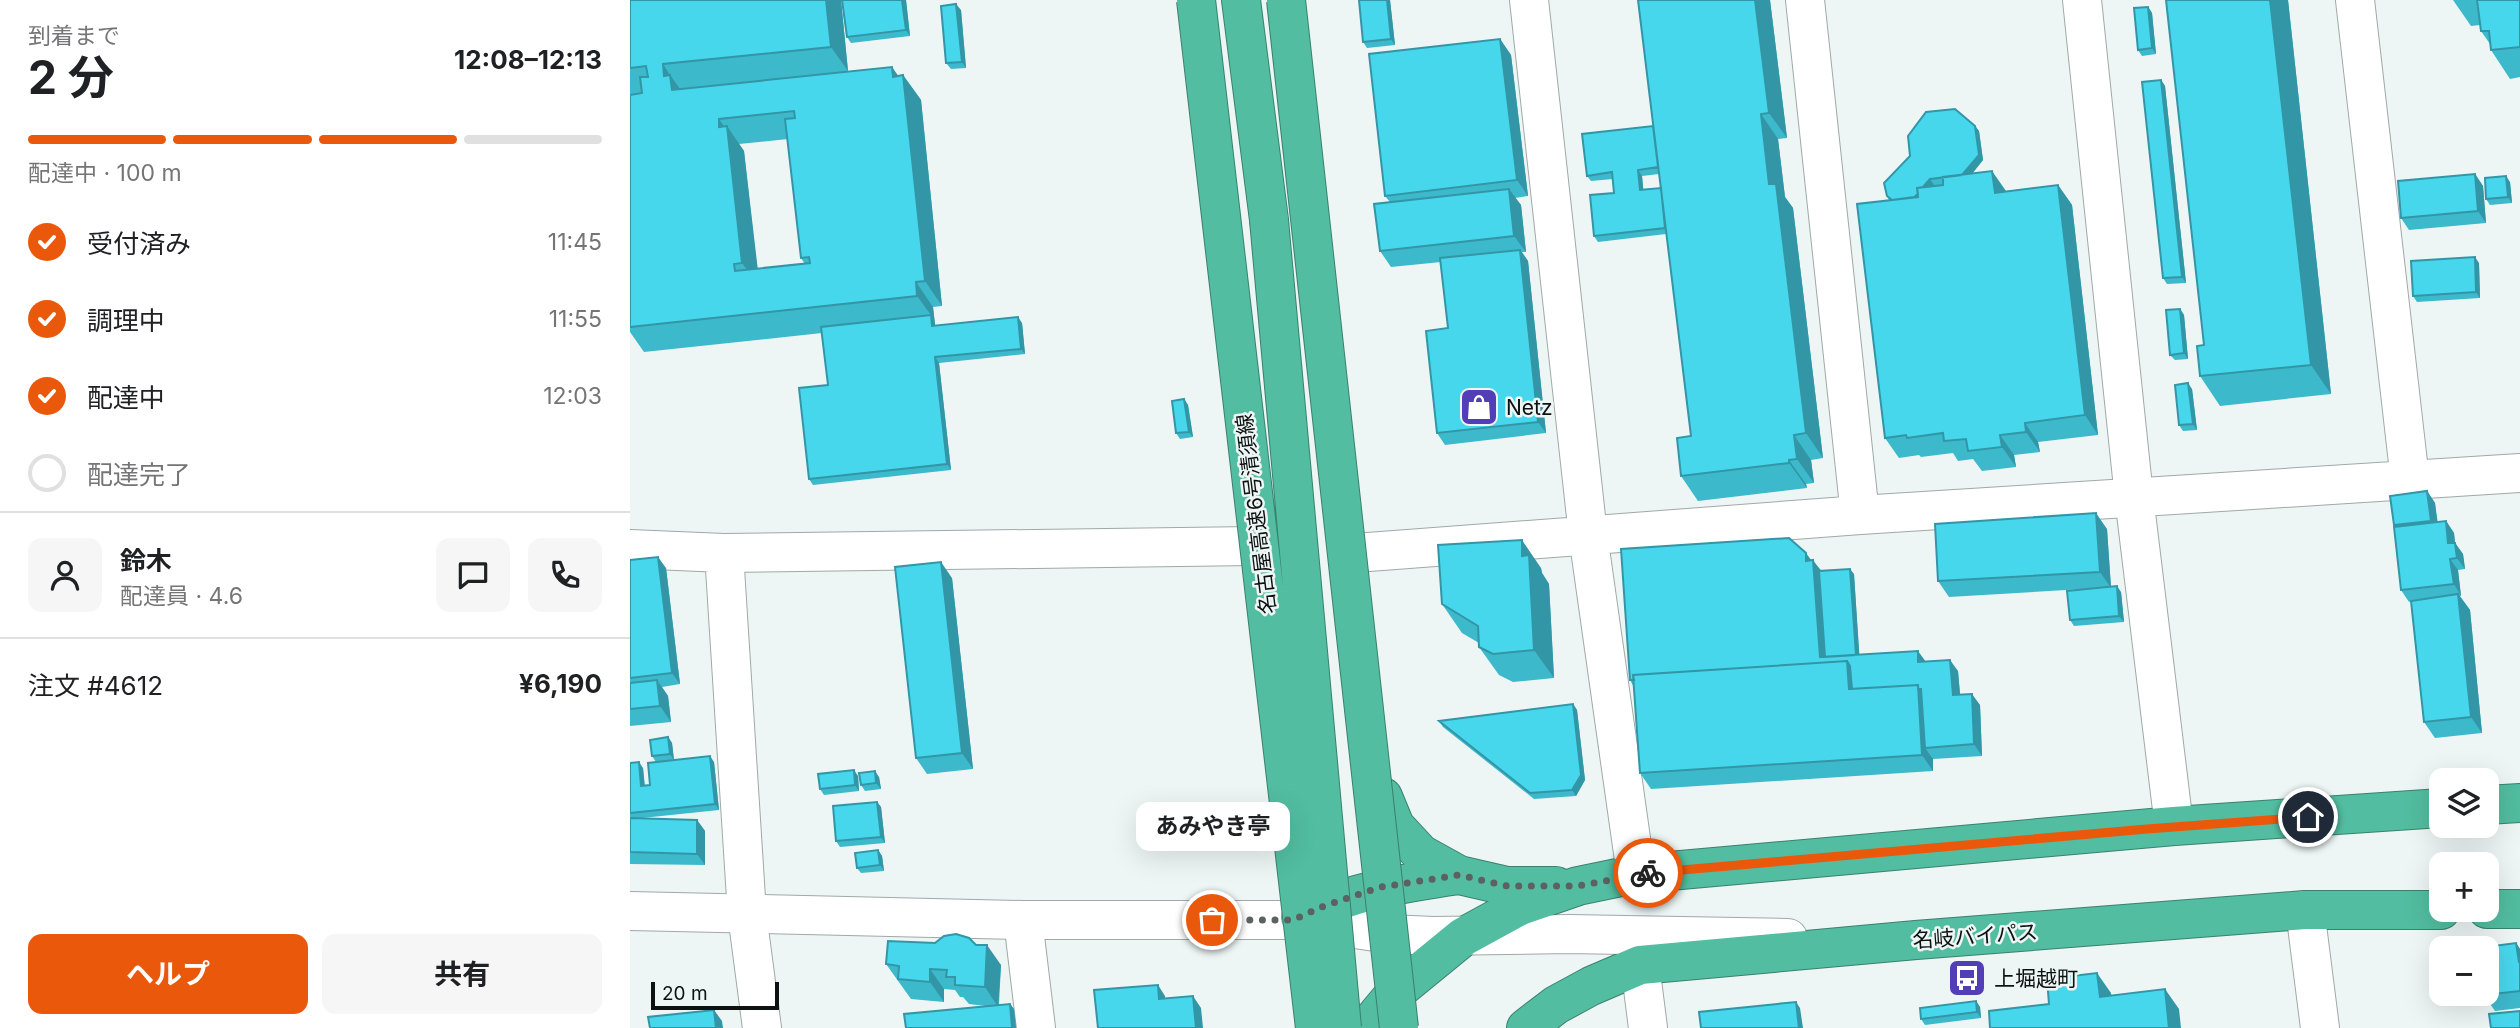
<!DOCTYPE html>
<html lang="ja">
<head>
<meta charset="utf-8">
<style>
  body { margin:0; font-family:Inter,"Noto Sans JP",sans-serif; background:#f6f6f6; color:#202124; height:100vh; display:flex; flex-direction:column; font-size:26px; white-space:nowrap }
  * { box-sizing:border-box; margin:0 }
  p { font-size:23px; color:#757577 }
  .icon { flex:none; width:38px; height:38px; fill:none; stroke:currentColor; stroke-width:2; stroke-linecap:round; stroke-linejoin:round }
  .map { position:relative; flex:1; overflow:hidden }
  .side { display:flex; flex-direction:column; background:#fff; width:630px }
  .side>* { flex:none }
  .buttons { position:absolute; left:1799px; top:768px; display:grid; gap:14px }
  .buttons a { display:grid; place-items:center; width:70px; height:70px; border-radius:14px; background:#fff; box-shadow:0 7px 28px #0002; font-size:35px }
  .scale { position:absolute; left:21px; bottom:18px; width:128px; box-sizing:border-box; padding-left:7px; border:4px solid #0e1111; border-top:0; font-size:19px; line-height:24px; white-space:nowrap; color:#0e1111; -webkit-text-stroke:5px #edf6f5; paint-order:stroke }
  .pin { position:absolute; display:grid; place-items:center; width:60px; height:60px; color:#fff; margin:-30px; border:4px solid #fff; border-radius:50%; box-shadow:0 2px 7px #0007 }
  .courier { position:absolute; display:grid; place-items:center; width:70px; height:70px; margin:-35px; border:5px solid #ea580c; border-radius:50%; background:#fff; color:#222; box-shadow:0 2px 9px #0007 }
  .bubble { position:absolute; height:49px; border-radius:14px; background:#fff; box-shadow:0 7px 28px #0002; font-size:23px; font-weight:700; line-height:49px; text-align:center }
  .summary em { font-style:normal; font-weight:700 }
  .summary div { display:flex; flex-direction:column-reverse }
  .summary { display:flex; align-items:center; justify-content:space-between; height:119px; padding:0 28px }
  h1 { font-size:46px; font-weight:700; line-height:52px }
  .bar { display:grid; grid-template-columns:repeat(4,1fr); gap:10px 7px; align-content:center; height:84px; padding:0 28px }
  .bar i { height:9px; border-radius:5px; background:#e0e0e0 }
  .bar .selected { background:#ea580c }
  .bar p { grid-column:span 4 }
  .line { display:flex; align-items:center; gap:18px; padding:0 28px; border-top:2px solid #e0e0e0 }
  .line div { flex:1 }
  .round { display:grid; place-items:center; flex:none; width:74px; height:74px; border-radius:14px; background:#f6f6f6 }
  ol { padding:0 28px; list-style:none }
  li { display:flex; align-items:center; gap:21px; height:77px }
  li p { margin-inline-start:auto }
  li .icon { padding:7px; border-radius:50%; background:#ea580c; color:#fff; stroke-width:4 }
  li:last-child { color:#757577 }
  li i { width:38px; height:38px; border:4px solid #e0e0e0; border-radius:50% }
  .action { display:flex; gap:14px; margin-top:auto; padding:14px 28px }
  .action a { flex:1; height:80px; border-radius:14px; background:#ea580c; color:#fff; font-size:28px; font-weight:700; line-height:80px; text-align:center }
  .action a+a { background:#f6f6f6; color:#202124 }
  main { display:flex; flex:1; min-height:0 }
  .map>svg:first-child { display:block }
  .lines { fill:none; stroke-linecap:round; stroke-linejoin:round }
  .street-casing { stroke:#a0a8a8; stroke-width:40 }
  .secondary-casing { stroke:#a0a8a8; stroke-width:40 }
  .highway-casing { stroke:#3a816e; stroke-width:40 }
  .street { stroke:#fff; stroke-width:38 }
  .secondary { stroke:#fff; stroke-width:38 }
  .highway { stroke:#52bda0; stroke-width:38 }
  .highway-bridge-casing { stroke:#3a816e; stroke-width:40; stroke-linecap:butt }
  .highway-bridge { stroke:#52bda0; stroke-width:38 }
  .wall { fill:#3db9cc; fill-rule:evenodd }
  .shaded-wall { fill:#3296a6 }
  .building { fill:#47d7ed; stroke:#3296a6; stroke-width:2; fill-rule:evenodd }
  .done { stroke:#5c6161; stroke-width:7; stroke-dasharray:0 12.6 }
  .route { stroke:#ea580c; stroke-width:9 }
  .labels { text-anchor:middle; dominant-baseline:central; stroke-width:5; stroke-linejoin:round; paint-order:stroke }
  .poi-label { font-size:21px; fill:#0e1111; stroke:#edf6f5; text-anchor:start }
  .street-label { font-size:21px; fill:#0e1111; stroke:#edf6f5 }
</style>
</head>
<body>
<main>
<section class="side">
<div class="summary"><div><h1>2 分</h1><p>到着まで</p></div><em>12:08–12:13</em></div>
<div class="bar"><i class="selected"></i><i class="selected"></i><i class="selected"></i><i></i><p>配達中 · 100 m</p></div>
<ol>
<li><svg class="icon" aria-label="check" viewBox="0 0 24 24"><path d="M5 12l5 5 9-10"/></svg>受付済み<p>11:45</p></li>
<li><svg class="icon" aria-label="check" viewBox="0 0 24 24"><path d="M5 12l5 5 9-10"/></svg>調理中<p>11:55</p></li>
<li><svg class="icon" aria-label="check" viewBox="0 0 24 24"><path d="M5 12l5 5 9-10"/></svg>配達中<p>12:03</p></li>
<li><i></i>配達完了</li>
</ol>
<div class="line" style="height:126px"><a class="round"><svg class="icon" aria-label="person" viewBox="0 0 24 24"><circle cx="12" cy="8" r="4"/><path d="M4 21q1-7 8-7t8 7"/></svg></a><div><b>鈴木</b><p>配達員 · 4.6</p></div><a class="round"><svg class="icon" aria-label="chat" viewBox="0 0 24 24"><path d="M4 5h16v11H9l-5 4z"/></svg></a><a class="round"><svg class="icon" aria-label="phone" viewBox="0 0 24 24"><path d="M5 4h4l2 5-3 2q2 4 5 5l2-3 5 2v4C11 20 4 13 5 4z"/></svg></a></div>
<div class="line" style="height:91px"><div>注文 #4612</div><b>¥6,190</b></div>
<div class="action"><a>ヘルプ</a><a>共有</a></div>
</section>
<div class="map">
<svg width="1890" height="1028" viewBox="0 0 1890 1028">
  <rect width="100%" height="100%" fill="#edf6f5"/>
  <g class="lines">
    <defs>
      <path id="street" d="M899,0L958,535L1006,874
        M1175,0L1230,515
        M1452,0L1504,497L1544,826
        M1725,0L1780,480
        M0,549L94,553L623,546
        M94,553L117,914L132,1028
        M725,553L1230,515L1890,473
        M1675,910L1690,1028
        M393,920L406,1028
        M1010,965L1018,1028"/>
      <path id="secondary" d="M0,911L393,920H663L759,934L803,936L939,934L1158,938"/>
      <path id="highway" d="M611,0L639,220
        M753,797L765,826L791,854L829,875L877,886H926
        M1857,805L1890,803
        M1857,909H1890
        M670,917C722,891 773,883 829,875
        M736,1028L767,991L833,937L890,906L948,886L1006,874L1544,826L1811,808
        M896,1028L926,1005L961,986L1010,965L1286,940L1675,910H1811"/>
    </defs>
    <use href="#street" class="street-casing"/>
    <use href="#secondary" class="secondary-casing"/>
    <use href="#highway" class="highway-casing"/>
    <use href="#street" class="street"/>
    <use href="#secondary" class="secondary"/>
    <use href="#highway" class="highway"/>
    <defs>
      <path id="highway-bridge" d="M566,0L685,1028
        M656,0L769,1028
        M639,220L712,1028"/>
    </defs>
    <use href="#highway-bridge" class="highway-bridge-casing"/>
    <use href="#highway-bridge" class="highway-bridge"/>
  </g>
  <path class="wall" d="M0,0H211L218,71L268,76L273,75L291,100L312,306L303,307L305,326L392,323L395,354L309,363L321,470L183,485L179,479L198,385L192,333L14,352L0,332ZM158,139L171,258L175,264L127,269L114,151L109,144Z
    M212,0H276L280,36L221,43L217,37Z
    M760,0L765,45L737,48L733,42Z
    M1140,0L1157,138L1148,139L1155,197L1163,208L1193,458L1181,460L1184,483L1176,484L1177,488L1068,501L1051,476L1061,436L1036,234L968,242L964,236L984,193L983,179L961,181L957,176L1023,126ZM1029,174L1031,188L1013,189L1012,176Z
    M1536,0H1658L1701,394L1590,406L1570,376L1574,345Z
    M1823,0H1890V77L1880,79L1861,50L1860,44L1851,31L1850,25L1841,26Z
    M1518,7L1522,13L1526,54L1512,56L1508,50Z
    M331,10L336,68L321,69L316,63Z
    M870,39L881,55L898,196L885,198L891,205L896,252H892L898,261L916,433L815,445L807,433L818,328L811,262L761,267L750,251L760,202L755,196Z
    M1531,80L1535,86L1556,283L1537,284L1533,278Z
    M1345,126L1349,131L1353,160L1342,174L1376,191L1428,185L1442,205L1468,435L1408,442L1410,452L1384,455L1386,467L1352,471L1343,459L1328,461L1323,453L1291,457L1289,455L1269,458L1255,438L1259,200L1257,196Z
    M1845,174L1853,186L1856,223L1779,230L1771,218Z
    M1880,182L1882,203L1860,205L1856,199Z
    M1849,263L1850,298L1787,302L1783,296Z
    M1550,309L1554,315L1558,359L1545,360L1540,355Z
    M1562,389L1567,430L1553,431L1549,425Z
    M554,399L558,405L563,437L550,439L546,433Z
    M1797,491L1805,503L1807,522L1816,521L1824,533L1825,543L1833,554L1835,569L1828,570L1831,596H1830L1840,610L1852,733L1805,738L1794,722L1781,601L1779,602L1771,590L1765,527L1764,525Z
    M1477,529L1481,587L1491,592L1494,622L1444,626L1440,620L1453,589L1319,597L1308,581Z
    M0,560L36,568L50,684L32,687L38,696L41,722L0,726Z
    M1181,560L1191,570L1224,574L1229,654L1295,661L1328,671L1330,694L1350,705L1352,756L1303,759V771L1021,789L1010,773L1004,687L1000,680Z
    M911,568L912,573L919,584L924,678L883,682L869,675L849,647V643L832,633L812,604Z
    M322,578L343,769L297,774L286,758Z
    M943,704L947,710L955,780L946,796L904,799L813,727L809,721Z
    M38,737L42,743L44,760L84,762L89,810L12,818L67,820L75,831V865L0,864V763L13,768L15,786L20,785L26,762L22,756Z
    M228,776L229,791L194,795L190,789Z
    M249,777L251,789L235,791L231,785Z
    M247,802L251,807L255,843L210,847L206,841Z
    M248,850L252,856L254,871L231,873L227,868Z
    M1886,943L1890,949V1008L1865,1011L1854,995Z
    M346,945L371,965L369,1005L380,1004L384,1009L386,1028H276L356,1006L339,1004L333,997H330L325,990L314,989V1002L281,999L256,964Z
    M1346,1001L1350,1007L1351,1018L1295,1025L1291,1019Z"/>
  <path class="shaded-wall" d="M196,0H211L218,71L201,47Z
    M272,0H276L280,36L276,30Z
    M757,0H760L765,45L761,39Z
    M1125,0H1140L1157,138L1139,113Z
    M1640,0H1658L1701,394L1681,365Z
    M326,4L331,10L336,68L332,62Z
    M1518,7L1522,13L1526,54L1522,48Z
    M870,39L881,55L898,196L887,180Z
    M33,64L40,75L58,100L42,90L34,76Z
    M262,67L274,84L273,75L291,100L312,306L295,281Z
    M1531,80L1535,86L1556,283L1552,277Z
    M1131,114L1148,139L1155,197L1163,208L1193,458L1176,433L1139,184Z
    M89,119L97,131V126L114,151L130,288L112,263L89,127Z
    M1345,126L1349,131L1353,160L1336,181L1331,175Z
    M1008,170L1012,176L1014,196L1010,190Z
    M1362,171L1376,191L1365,193Z
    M1845,174L1853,186L1856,223L1848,211Z
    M1876,176L1880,182L1882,203L1878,197Z
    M1300,179L1304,185L1282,210L1278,204Z
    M1428,185L1442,205L1468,435L1455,415Z
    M879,189L891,205L896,252L884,236Z
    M890,250L898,261L916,433L908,422Z
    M1845,257L1849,263L1850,298L1846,292Z
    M286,282L303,307L306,332L302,326L301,315L287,296Z
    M1550,309L1554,315L1558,359L1554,353Z
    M388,317L392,323L395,354L391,349Z
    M305,357L309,363L321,470L317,464Z
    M1558,383L1562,389L1567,430L1563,424Z
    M554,399L558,405L563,437L559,432Z
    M1395,423L1408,442L1410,452L1396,432Z
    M1164,435L1181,460L1184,483L1167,459Z
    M1370,435L1384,455L1386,467L1372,447Z
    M1159,460L1176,484L1177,488L1159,463Z
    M1797,491L1805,503L1809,532L1801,521Z
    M1466,513L1477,529L1481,588L1470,572Z
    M1816,521L1824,533L1825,543L1833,554L1835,569L1827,558L1818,543Z
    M892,540L911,568L912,573L919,584L924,678L904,650L892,556Z
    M1176,553L1184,564L1183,560L1191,571L1197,660L1190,657Z
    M28,557L36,568L50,684L42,673Z
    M1820,559L1828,570L1831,596L1824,584Z
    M311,562L322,578L343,769L332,753Z
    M1220,569L1224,574L1230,664L1226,658Z
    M1487,586L1491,592L1494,622L1489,616Z
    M1828,594L1840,610L1852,733L1841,717Z
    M1288,651L1296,662H1288Z
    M1320,660L1328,671L1331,706L1323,695Z
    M1217,661L1228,677L1229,693L1219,689Z
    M27,680L38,696L41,722L30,706Z
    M1288,685L1299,701L1295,748L1303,759V771L1292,755Z
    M1342,694L1350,705L1352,756L1344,744Z
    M943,704L947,710L955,780L946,796L942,790Z
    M38,737L42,743L44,760L40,754Z
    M80,756L84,762L89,810L85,804Z
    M9,762L13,768L15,792L11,786Z
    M224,770L228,776L229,791L225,785Z
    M245,771L249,777L251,789L246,783Z
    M247,802L251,807L255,843L251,837Z
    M67,820L75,831V865L67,854Z
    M248,850L252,856L254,871L250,865Z
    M1886,943L1890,949V964L1889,962Z
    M357,945L371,965L368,1007L355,987Z
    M300,969L314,989V1002L300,982Z
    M1467,973L1481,993L1484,1017L1470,997Z
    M528,985L535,996L536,1011L529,999Z
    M1535,989L1549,1009L1551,1028H1539Z
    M563,996L571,1008L573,1028H566Z
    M1346,1001L1350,1007L1351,1018L1347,1012Z
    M1166,1002L1170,1008L1173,1028H1169Z
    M380,1004L384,1009L386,1028H382Z
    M84,1010L92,1021L93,1028H86Z"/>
  <path class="building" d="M0,0H196L201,47L33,64L34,76L40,75L42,90L262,67L263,77L273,75L295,281L286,282L287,296L0,327V95L12,93L10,77H18L16,66L0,68ZM164,111L165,118L155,119L171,258L179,257L180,263L105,271L104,264L112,263L97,126L89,127V119Z
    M212,0H272L276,30L217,37Z
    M729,0H757L761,39L733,42Z
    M1008,0H1125L1139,113L1131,114L1139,184H1146L1176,433L1164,435L1167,459L1159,460V463L1051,476L1047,438L1061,436Z
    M1536,0H1640L1681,365L1570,376L1567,346L1574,345Z
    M1847,0H1890V47L1861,50L1859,31H1851Z
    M326,4L332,62L316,63L311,6Z
    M1518,7L1522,48L1508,50L1504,8Z
    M870,39L887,180L755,196L739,54Z
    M1531,80L1552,277L1533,278L1512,82Z
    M1325,109L1345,126L1349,155L1332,175L1300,179L1293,187L1287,188L1288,194L1284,197L1262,200L1257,196L1254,183L1280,156L1278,136L1296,112Z
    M1023,126L1028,167L1008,170L1010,190L1031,188L1035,228L964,236L960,195L984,193L982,172L957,176L952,134Z
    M1362,171L1365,193L1428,185L1455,415L1395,423L1396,432L1370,435L1372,447L1338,451L1336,439L1314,441L1313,433L1277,438L1276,435L1255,438L1227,204L1288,197L1287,188L1313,185V177Z
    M1845,174L1848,211L1771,218L1768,181Z
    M1876,176L1878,197L1856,199L1855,178Z
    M879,189L884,236L750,251L744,204Z
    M890,250L908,422L807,433L796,331L818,328L810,258Z
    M1845,257L1846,292L1783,296L1781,261Z
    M1550,309L1554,353L1540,355L1536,310Z
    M301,315L302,326L388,317L391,349L305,357L317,464L179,479L169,388L198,385L191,327Z
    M1558,383L1563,424L1549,425L1545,385Z
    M554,399L559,432L546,433L542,401Z
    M1797,491L1801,521L1764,525L1760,496Z
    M1466,513L1470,572L1308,581L1305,524Z
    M1816,521L1818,543H1825L1827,558L1820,559L1824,584L1771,590L1764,527Z
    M1159,538L1176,553V561L1183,560L1190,657L1288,651V662L1320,660L1323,695L1342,694L1344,744L1295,748L1291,689H1288V685L1222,689L1220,666L1217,661L1003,675L1004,680H1000L991,549Z
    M892,540V556L899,555L904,650L863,654L849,647L848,626L812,604L808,545Z
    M28,557L42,673L0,678V560Z
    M311,562L332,753L286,758L265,567Z
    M1220,569L1226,655L1195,657L1189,571Z
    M1487,586L1489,616L1440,620L1437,591Z
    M1828,594L1841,717L1794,722L1781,601Z
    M1217,661L1219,689L1288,685L1292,755L1010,773L1003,675Z
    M27,680L30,706L0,709V683Z
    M943,704L951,775L942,790L900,793L809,721Z
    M38,737L40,754L22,756L20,740Z
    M80,756L85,804L0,813V763L9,762L11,786L20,785L18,763Z
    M224,770L225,785L190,789L188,774Z
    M245,771L246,783L231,785L229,773Z
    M247,802L251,837L206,841L203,806Z
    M0,818L67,820V854L0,852Z
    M248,850L250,865L227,868L225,853Z
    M326,934L339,938L346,945H357L355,987L325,985V977H316L317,970L300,969V982L268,979L269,966L256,964L258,941L305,943L314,936Z
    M1886,943L1889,962H1890V991L1854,995V994H1857V948H1848Z
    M1467,973L1470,997L1535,989L1539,1028H1360L1359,1011L1419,1004L1417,979Z
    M528,985L529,999L563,996L566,1028H468L464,990Z
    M1346,1001L1347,1012L1291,1019L1290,1008Z
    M1166,1002L1169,1028H1071L1069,1012Z
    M380,1004L382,1028H276L274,1014Z
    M84,1010L86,1028H20L18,1017Z
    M1890,1011V1028H1861L1859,1014Z"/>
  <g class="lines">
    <path class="done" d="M582,920H663L694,906L751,887L829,875L877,886H948L1018,873"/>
    <path class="route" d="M1018,873L1517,829L1678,817"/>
  </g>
  <defs>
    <symbol id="shop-square" viewBox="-11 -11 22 22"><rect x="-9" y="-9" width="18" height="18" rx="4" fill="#523eb6" stroke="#edf6f5"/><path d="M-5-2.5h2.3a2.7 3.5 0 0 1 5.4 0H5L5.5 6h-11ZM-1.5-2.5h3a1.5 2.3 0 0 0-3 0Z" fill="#fff"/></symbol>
    <symbol id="bus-square" viewBox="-11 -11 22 22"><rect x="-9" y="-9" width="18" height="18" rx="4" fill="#523eb6" stroke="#edf6f5"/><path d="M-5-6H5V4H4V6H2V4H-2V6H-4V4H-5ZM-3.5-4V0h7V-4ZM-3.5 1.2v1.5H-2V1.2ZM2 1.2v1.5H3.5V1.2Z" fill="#fff"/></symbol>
  </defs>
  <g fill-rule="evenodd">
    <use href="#shop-square" x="827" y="385" width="44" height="44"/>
    <use href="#bus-square" x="1315" y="956" width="44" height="44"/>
  </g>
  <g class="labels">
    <g class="poi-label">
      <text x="876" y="407">Netz</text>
      <text x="1364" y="978">上堀越町</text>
    </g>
    <g class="street-label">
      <text transform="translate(626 514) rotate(-97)">名古屋高速6号清須線</text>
      <text transform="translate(1345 936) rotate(-4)">名岐バイパス</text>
    </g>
  </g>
</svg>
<div class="buttons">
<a><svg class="icon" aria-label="layers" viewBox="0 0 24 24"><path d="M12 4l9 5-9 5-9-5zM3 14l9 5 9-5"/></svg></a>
<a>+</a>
<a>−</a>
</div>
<div class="scale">20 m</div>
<div class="pin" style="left:582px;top:920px;background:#ea580c"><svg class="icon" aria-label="bag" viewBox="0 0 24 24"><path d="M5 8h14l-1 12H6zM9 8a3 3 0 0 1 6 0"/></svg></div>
<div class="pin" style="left:1678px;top:817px;background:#1f2937"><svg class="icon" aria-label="home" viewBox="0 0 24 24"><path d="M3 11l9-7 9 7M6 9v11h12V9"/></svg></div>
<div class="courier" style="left:1018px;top:873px"><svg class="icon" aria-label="bike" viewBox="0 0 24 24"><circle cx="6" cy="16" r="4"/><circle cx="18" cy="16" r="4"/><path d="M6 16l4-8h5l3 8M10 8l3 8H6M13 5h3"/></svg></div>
<div class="bubble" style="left:506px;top:802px;width:154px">あみやき亭</div>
</div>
</main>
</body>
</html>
